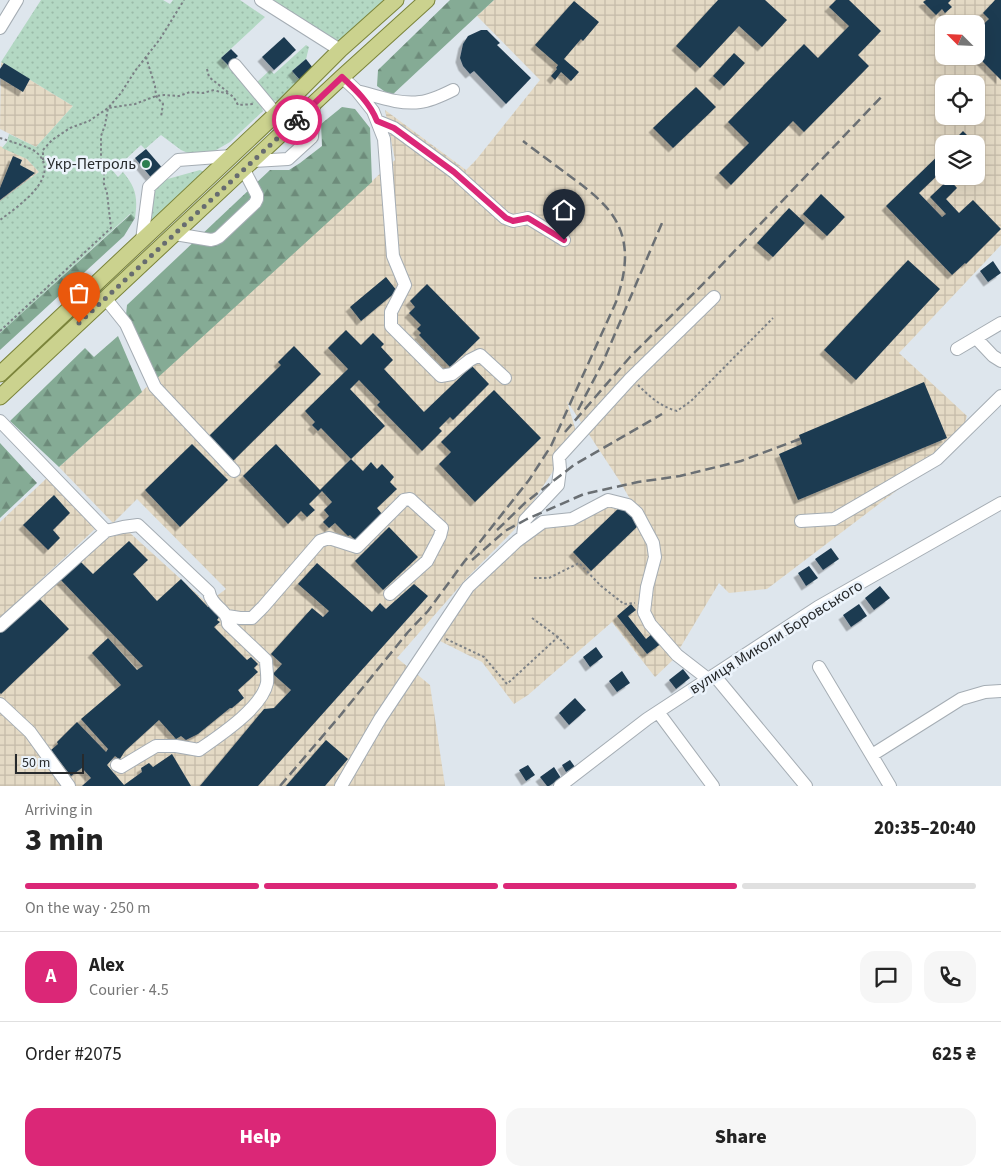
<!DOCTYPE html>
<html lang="en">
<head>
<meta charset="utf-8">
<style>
  body { margin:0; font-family:"Source Sans 3",sans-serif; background:#f6f6f6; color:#222; height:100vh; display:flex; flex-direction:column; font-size:19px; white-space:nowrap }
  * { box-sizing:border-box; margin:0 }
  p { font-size:16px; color:#767676 }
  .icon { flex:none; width:28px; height:28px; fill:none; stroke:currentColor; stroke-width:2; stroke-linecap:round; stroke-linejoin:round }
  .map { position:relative; height:786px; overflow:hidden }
  .sheet { display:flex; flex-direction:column; background:#fff; flex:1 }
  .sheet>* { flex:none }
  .needle { width:32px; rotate:294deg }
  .buttons { position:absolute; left:935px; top:15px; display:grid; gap:10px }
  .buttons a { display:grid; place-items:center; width:50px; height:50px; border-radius:10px; background:#fff; box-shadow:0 5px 20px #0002; font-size:25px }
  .scale { position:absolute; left:15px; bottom:12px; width:69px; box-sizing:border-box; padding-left:5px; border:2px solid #272a2c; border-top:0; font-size:14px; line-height:18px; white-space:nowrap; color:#272a2c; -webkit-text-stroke:4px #ebf3fb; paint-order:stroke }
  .pin { position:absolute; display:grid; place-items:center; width:42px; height:42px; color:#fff; margin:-51px -21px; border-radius:50% 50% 50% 0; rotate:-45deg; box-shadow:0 0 5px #0007 }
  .pin .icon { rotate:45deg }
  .courier { position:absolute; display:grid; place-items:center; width:50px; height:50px; margin:-25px; border:4px solid #db2777; border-radius:50%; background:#fff; color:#222; box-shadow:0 1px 6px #0007 }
  .overview em { font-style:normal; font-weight:800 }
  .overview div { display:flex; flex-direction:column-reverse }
  .overview { display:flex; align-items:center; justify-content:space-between; height:85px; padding:0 25px }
  h1 { font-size:32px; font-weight:800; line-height:38px }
  .bar { display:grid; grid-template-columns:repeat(4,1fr); gap:8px 5px; align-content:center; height:60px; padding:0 25px }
  .bar i { height:6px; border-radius:4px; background:#e0e0e0 }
  .bar .on { background:#db2777 }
  .bar p { grid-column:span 4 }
  .line { display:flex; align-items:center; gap:12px; padding:0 25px; border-top:1px solid #e0e0e0 }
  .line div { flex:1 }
  .round { display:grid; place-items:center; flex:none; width:52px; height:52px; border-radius:15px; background:#f6f6f6 }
  .cta { display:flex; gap:10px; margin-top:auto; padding:10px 25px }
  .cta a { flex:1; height:58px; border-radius:15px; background:#db2777; color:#fff; font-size:20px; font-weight:800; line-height:58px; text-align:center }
  .cta a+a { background:#f6f6f6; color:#222 }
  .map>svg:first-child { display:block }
  .industrial { fill:url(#industrial-grid); fill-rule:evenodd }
  .grass { fill:url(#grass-dots) }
  .forest { fill:url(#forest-firs) }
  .building { fill:#1f3b51; filter:url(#shadow) }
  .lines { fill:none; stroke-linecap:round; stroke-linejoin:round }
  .minor-casing { stroke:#a5adb4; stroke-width:14 }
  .major-casing { stroke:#7b843b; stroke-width:17 }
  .path { stroke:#7c8186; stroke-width:2; stroke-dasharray:2.5 2.5; stroke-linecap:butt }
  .minor { stroke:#fff; stroke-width:12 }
  .major { stroke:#cbd28e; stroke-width:15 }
  .rail { stroke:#6a6f73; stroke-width:2.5; stroke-dasharray:10 5; stroke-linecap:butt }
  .done { stroke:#676c70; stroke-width:5; stroke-dasharray:0 9 }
  .route { stroke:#db2777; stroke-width:6 }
  .poi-dot { fill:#2b7e50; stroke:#ebf3fb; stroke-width:2 }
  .labels { text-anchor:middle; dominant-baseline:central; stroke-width:5; stroke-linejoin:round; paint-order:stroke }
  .poi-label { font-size:16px; fill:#272a2c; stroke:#ebf3fb; text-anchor:end }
  .street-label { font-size:16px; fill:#272a2c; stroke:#ebf3fb }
</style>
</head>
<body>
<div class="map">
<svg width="1001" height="786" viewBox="0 0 1001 786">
  <defs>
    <pattern id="industrial-grid" width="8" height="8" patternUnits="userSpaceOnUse" patternTransform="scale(1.25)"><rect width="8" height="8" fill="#e4dac5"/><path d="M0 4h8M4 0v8" fill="none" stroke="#c4bba9"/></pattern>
    <pattern id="grass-dots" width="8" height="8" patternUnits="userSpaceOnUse" patternTransform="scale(1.25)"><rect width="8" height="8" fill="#b3d8c3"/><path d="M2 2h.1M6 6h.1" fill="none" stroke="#9abaa8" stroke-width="1.8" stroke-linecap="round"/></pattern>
    <pattern id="forest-firs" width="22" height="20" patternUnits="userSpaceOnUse" patternTransform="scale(1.25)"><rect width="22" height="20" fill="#85ab95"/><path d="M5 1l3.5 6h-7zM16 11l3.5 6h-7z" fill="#6d8b7a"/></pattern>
    <filter id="shadow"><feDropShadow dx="-4.5" dy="4.5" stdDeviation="0" flood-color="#0004"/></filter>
  </defs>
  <rect width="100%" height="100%" fill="#dee6ed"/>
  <path class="industrial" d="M494,0H1001V245L899,353L967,416L958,444L767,589L729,593L719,583L677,653L647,609L659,549L619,480L567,401L577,435L514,530L466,579L397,658L430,685L445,786H0V629L102,539L129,532L207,603L226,589L137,499L113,523L59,467L395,160L385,110L466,170L476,160L540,80L477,16ZM944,24H976V56H944ZM944,84H976V116H944ZM944,144H976V176H944Z
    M1,62L73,106L36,147L0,129Z
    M0,146L27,159L39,172L0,201Z
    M48,477L95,529L0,618V522Z
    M610,503L628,506L651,544L643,612L676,657L655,677L612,622L528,695L514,704L482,662L438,640L469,592L525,541L549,525Z"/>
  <path class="grass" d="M41,0H163L170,4L173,0H240L265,17L221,58L260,102L263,111L230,142L211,153L190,154L181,150L161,135L145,149L141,145L113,171L118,177L123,172C136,188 138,197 135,218L130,214L0,333V201L39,172L27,159L2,148L7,142L9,134L36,147L73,106L1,62Z
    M269,0H386L344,40H337L325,36Z
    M306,45L309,47L306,59L292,71L301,82L277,101L271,100L256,83L270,70L274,74Z
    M200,170L204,172L149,224L155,187L164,180Z"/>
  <path class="forest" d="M450,0H494L391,96L377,86L378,70Z
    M342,107L355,109L370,128L372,182L153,382L126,315L127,305L270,170H289L300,163L322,146L321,124Z
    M131,214L135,218L124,236L0,350V333Z
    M118,336L142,392L59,467L10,421L85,348L94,357Z
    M0,443L37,483L0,518Z"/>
  <path class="building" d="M718,0H765L787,20L762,47L739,26L700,68L676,46Z
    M836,0H849L881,31L858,55L869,66L804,132L793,121L731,185L719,173L749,143L728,122L804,44L818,58L849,26L829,7Z
    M926,0H951L948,3L952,7L945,13L942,9L936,15L923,2Z
    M995,0H1001V80L976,55V31L989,19L983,13Z
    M574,1L599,22L583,41L581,39L564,59L579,72L571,81L561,72L555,80L551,76L557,69L556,68L558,65L535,45Z
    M481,30H487L500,43L497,45L531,78L506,104L474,71L470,74L463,66L460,58L463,44L468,36Z
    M284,37L296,50L274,70L262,57Z
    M231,49L238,56L228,65L221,58Z
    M734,53L745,63L724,86L713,76Z
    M306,59L313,68L300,80L292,71Z
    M4,63L30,79L23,92L0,78V69Z
    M696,87L716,107L673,148L653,128Z
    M963,131L973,141L970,144H950Z
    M146,149L165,171L154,181L135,158Z
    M944,150V169L919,193L942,217L946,214L930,197L949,179L957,188L946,199L959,213L973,200L1001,229L966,264L965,263L952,275L886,206Z
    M13,156L22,160L20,165L35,173L0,200V188Z
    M821,194L845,217L827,236L803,214Z
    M789,208L805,223L773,257L757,243Z
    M908,260L940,289L856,380L824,350Z
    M993,261L1001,273L988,282L980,271Z
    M386,277L397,291L361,321L350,307Z
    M427,284L480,338L450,367L419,335L421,333L417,329L421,325L409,313L415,307L410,301Z
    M346,330L361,345L373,333L384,344L381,347L393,360L384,369L424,412L472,366L489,384L453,420L450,417L439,428L442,431L422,451L377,405L380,402L359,380L350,389L385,426L351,459L321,428L318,431L312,425L315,422L305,411L348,369L328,348Z
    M294,346L321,374L233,461L208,437L281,365L278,362Z
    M924,382L947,438L798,500L779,454L802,444L799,435Z
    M494,390L541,438L475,502L439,464L451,452L441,442Z
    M192,444L228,480L180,527L145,490Z
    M276,444L320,490L351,459L363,471L371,462L377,469L382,464L394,477L390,482L397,489L377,508L382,514L355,540L350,535L348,536L335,523L329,528L323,522L329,516L324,510L332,502L322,491L309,504L315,510L307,517L301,511L288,524L243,476Z
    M54,495L70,513L53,530L60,538L48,550L23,525Z
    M622,505L640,524L591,571L573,552Z
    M389,527L418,557L383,590L355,561Z
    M129,541L148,560L133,574L157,601L181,579L208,607L211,604L221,615L217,620L220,622L214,627L247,660L251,657L258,664L254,668L258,672L238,690L244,698L232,708H230L198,734L186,740L181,736L176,739L159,720L125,751L120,759H119L115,756L107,765L124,785L142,772L141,768L149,763L153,767L172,754L191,786H82L91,778L82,768L71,776L51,750L58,744L57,742L77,722L106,752L108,749L81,719L121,685L92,653L108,638L137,670L143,666L59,578L79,560L93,574Z
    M831,548L839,559L823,570L815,559Z
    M317,563L372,612L380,603L386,609L414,584L428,596L258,786H200L264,709L274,708L291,690L273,674L282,664L271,654L312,608L323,617L329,611L298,584Z
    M809,566L818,578L806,586L798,573Z
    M880,586L890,598L874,610L865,598Z
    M36,595L69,629L1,694L0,693V630Z
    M631,604L636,610L628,616L646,639L653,633L662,643L647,654L617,616Z
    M859,604L867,616L851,627L843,615Z
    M596,647L603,657L590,667L583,657Z
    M683,669L690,678L676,689L669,680Z
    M622,671L630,683L617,692L609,681Z
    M575,698L586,710L569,725L559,713Z
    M326,740L348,759L325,786H286Z
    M570,760L575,767L566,772L562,765Z
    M528,765L535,775L526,781L519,770Z
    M554,767L561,778L549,786H547L540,777Z"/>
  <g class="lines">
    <defs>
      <path id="minor" d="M261,0L340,50
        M0,28L17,0
        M235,65L276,114
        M342,77L357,91L373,111L384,139L393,256L405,285L391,312V326L441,376L452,374L470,360L480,355L505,378
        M357,91C377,96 399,105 420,102C431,101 443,95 453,90
        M377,121L394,128L454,172L505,218L513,221L528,218L564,240
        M253,161L288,159L312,137L314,104
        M175,234L211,240L215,239L219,237L255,203L257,199V195L244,170
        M142,240L149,187L178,160L231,156
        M106,299L126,324L155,387L234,471
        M976,338L993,356L1001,361
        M957,349L1001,323
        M0,421L106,531L123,527L138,525L209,592C211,607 228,609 228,624L266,660C266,667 268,676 267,683C262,708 219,736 199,750L176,746H156L121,767L117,765
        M801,521L834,519L937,459L1001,396
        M523,536L525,520L558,485L560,469L559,457L631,378L714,297
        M227,616L240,618H252L263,607L320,541L329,538L357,547L404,500L410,499L442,528L440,536L427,561L390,594
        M0,626L106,531
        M819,667L890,786
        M714,675L806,786
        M0,704L30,732L69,786
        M658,712L713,786
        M872,755L961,699L985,692L1001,691
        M341,786L380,719L468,587L517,541L543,522L572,519L608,500L628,505L637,513L653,543L655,557L647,587L644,612L650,624L677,655L708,679
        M560,786L647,719L818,607L1001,503"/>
      <path id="major" d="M0,374L276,114L340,50L396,0
        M0,397L342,77L427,0"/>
    </defs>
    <use href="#minor" class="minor-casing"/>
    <use href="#major" class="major-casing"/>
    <path class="path" d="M146,57L155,86L156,96L163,104L161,117
      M207,69L209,77L229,93
      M0,138C9,141 30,147 36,152C64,176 17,207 0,220
      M43,160V150L52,140L70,128L89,121L108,108L121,93L135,71L160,39L184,0
      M0,331L111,228L107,193L104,184V168L101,160V136L105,125L108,108L135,104L156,96L164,95L179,96L190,92L203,93L214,90C227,95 231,90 238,105L254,104
      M638,385C649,396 661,407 677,411L691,401L773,318
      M534,578H549L579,563L601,586L624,604L635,603
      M532,618L558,637
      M446,639L484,657L507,684L558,637L569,649"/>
    <use href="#minor" class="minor"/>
    <use href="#major" class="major"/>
    <path class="rail" d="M578,410L603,362L662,223
      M565,432L630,357L707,280L884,94
      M497,530L526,502L574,465L662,414
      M472,560L505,531L527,519L584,494L638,482L680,476L741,461L800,439
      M280,786L339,717L408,632L428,611L464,562L529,480L551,446L616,302C624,278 630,252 619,227C609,203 583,186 563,171C550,161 536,151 523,141"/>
  </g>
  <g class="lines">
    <path class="done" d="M79,323L297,120"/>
    <path class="route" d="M297,120L342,77C356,90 370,103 377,121L394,128L454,172L506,218L513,221L528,218L564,240"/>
  </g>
  <circle class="poi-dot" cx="146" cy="164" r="5"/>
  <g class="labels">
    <g class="poi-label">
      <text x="136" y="164">Укр-Петроль</text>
    </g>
    <g class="street-label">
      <text transform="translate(776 637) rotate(-32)">вулиця Миколи Боровського</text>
    </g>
  </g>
</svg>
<div class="buttons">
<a><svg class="needle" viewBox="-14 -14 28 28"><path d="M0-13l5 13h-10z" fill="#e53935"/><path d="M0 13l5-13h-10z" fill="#767676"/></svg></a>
<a><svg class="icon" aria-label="locate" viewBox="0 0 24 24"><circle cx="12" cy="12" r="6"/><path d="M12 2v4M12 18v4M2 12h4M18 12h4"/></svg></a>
<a><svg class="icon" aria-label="layers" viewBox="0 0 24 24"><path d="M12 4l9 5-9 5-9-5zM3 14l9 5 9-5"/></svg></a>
</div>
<div class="scale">50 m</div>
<div class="pin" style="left:79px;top:323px;background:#ea580c"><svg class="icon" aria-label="bag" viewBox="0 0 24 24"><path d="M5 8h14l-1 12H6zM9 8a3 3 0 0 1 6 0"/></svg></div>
<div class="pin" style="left:564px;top:240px;background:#1f2937"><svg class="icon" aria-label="home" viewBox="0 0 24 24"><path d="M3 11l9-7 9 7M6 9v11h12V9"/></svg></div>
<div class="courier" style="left:297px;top:120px"><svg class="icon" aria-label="bike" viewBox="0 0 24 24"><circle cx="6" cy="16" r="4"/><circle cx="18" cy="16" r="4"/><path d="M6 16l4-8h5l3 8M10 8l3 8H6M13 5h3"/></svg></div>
</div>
<section class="sheet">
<div class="overview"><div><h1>3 min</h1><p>Arriving in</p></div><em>20:35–20:40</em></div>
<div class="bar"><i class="on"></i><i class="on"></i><i class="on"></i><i></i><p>On the way · 250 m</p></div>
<div class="line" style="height:90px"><b class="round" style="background:#db2777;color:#fff">A</b><div><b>Alex</b><p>Courier · 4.5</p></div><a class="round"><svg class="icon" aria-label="chat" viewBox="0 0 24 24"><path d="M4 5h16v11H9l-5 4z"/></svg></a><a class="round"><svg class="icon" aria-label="phone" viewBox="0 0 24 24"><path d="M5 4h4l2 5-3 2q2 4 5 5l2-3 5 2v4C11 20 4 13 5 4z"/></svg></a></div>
<div class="line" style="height:65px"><div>Order #2075</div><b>625 ₴</b></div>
<div class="cta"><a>Help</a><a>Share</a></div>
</section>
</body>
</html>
